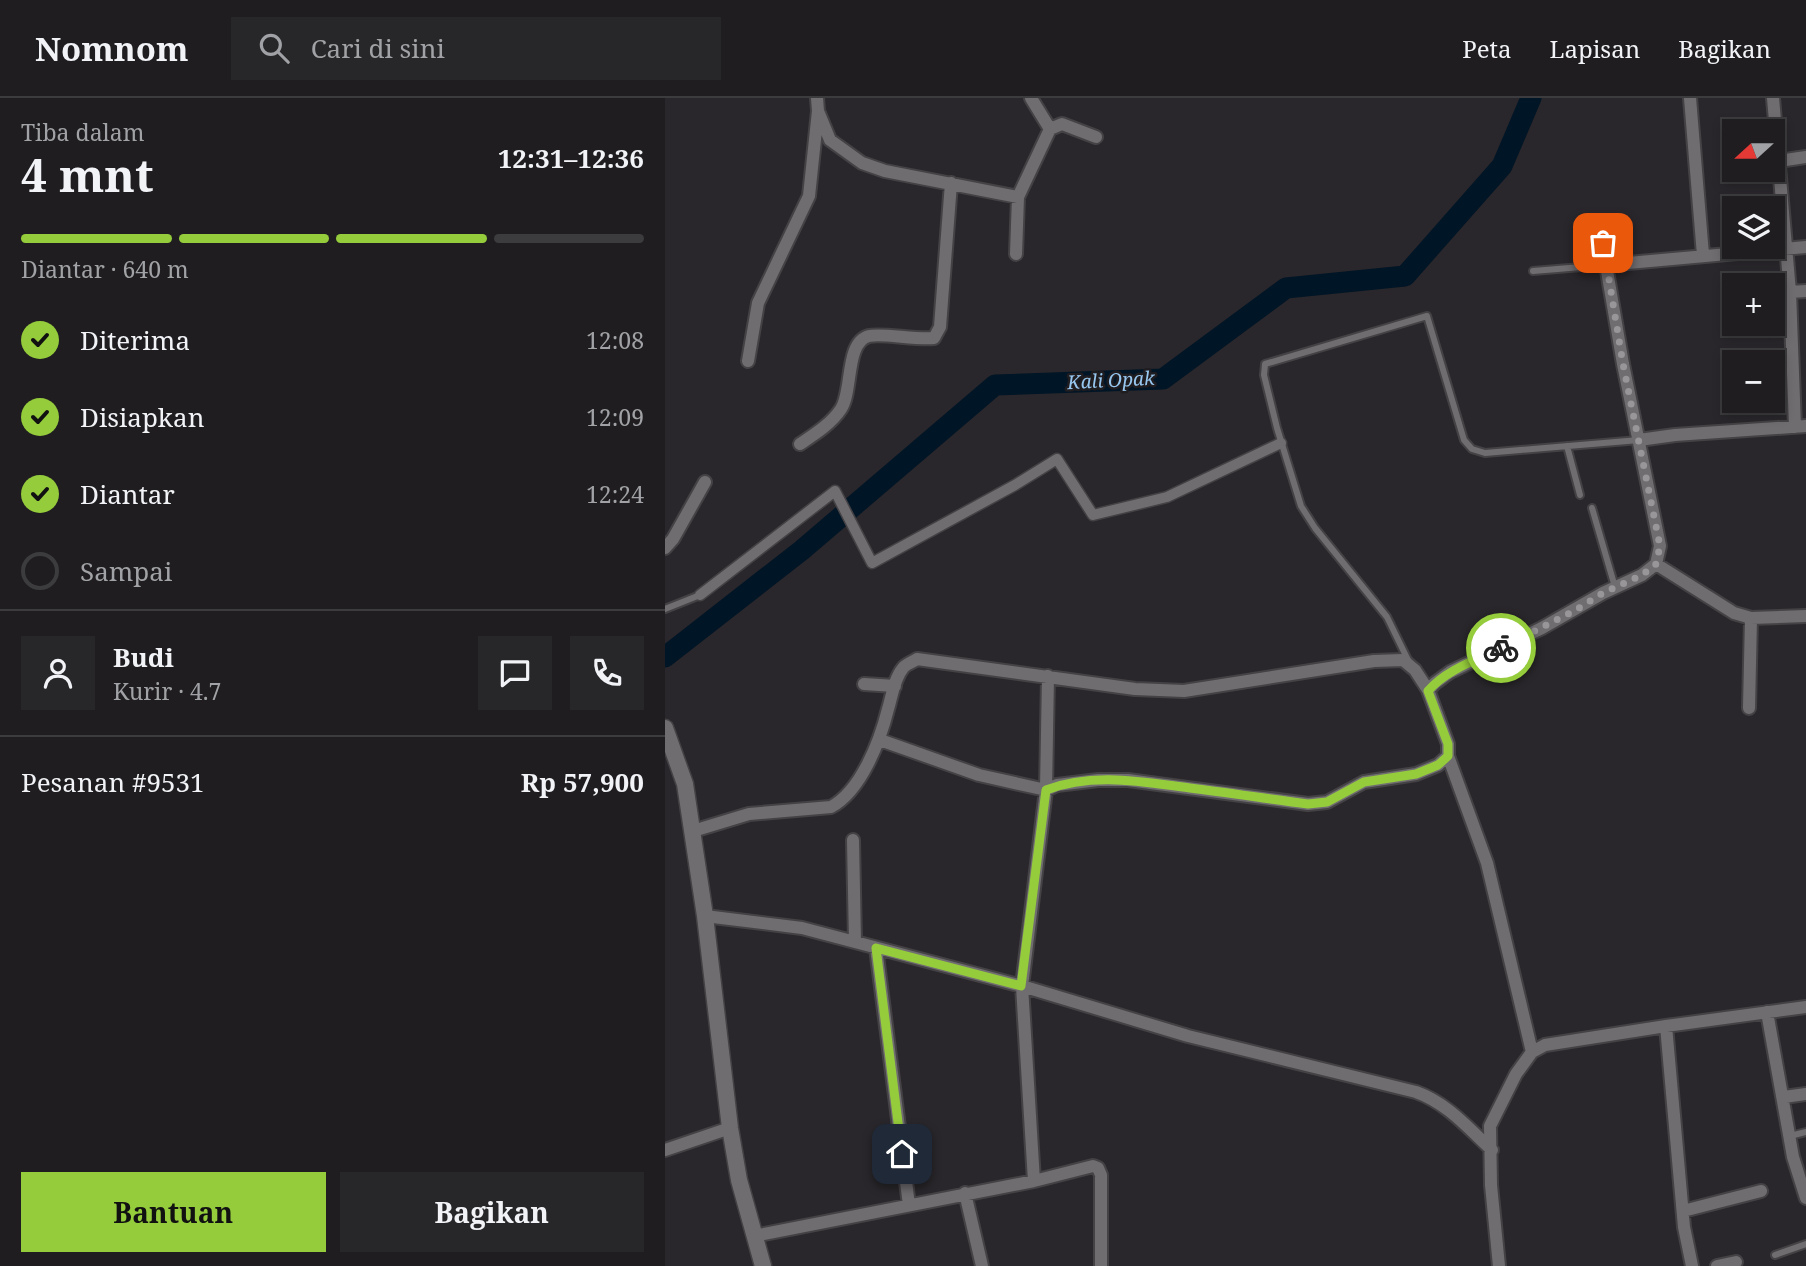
<!DOCTYPE html>
<html lang="id">
<head>
<meta charset="utf-8">
<style>
  body { margin:0; font-family:"Noto Serif",serif; background:#272629; color:#f1f3f6; height:100vh; display:flex; flex-direction:column; font-size:26px; white-space:nowrap }
  * { box-sizing:border-box; margin:0 }
  p { font-size:23px; color:#a1a2a5 }
  .icon { flex:none; width:38px; height:38px; fill:none; stroke:currentColor; stroke-width:2; stroke-linecap:round; stroke-linejoin:round }
  .map { position:relative; flex:1; overflow:hidden }
  .details { display:flex; flex-direction:column; background:#1f1d20; width:665px }
  .details>* { flex:none }
  .needle { width:46px; rotate:249deg }
  .buttons { position:absolute; left:1057px; top:21px; display:grid; gap:14px }
  .buttons a { display:grid; place-items:center; width:63px; height:63px; border-radius:0px; background:#1f1d20; box-shadow:0 4px 10px #0003,0 0 0 2px #3c3b3e; font-size:35px }
  .pin { position:absolute; display:grid; place-items:center; width:60px; height:60px; color:#fff; margin:-30px; border-radius:14px; box-shadow:0 4px 10px #0006 }
  .courier { position:absolute; display:grid; place-items:center; width:70px; height:70px; margin:-35px; border:5px solid #95cc3b; border-radius:50%; background:#fff; color:#222; box-shadow:0 2px 9px #0007 }
  .summary em { font-style:normal; font-weight:700 }
  .summary div { display:flex; flex-direction:column-reverse }
  .summary { display:flex; align-items:center; justify-content:space-between; height:119px; padding:0 21px }
  h1 { font-size:46px; font-weight:700; line-height:52px }
  .bar { display:grid; grid-template-columns:repeat(4,1fr); gap:10px 7px; align-content:center; height:84px; padding:0 21px }
  .bar i { height:9px; border-radius:5px; background:#3c3b3e }
  .bar .active { background:#95cc3b }
  .bar p { grid-column:span 4 }
  .line { display:flex; align-items:center; gap:18px; padding:0 21px; border-top:2px solid #3c3b3e }
  .line div { flex:1 }
  .round { display:grid; place-items:center; flex:none; width:74px; height:74px; border-radius:0px; background:#272629 }
  ol { padding:0 21px; list-style:none }
  li { display:flex; align-items:center; gap:21px; height:77px }
  li p { margin-inline-start:auto }
  li .icon { padding:7px; border-radius:50%; background:#95cc3b; color:#111; stroke-width:4 }
  li:last-child { color:#a1a2a5 }
  li i { width:38px; height:38px; border:4px solid #3c3b3e; border-radius:50% }
  .cta { display:flex; gap:14px; margin-top:auto; padding:14px 21px }
  .cta a { flex:1; height:80px; border-radius:0px; background:#95cc3b; color:#111; font-size:28px; font-weight:700; line-height:80px; text-align:center }
  .cta a+a { background:#272629; color:#f1f3f6 }
  header { display:flex; align-items:center; gap:42px; box-sizing:border-box; height:98px; padding:0 35px; background:#1f1d20; border-bottom:2px solid #3c3b3e }
  header strong { font-size:33px }
  nav { display:flex; gap:38px; margin-inline-start:auto; font-size:24px }
  .search { width:490px; height:63px; background:#272629; display:flex; align-items:center; gap:18px; box-sizing:border-box; padding:0 24px; border-radius:0px; color:#a1a2a5; font-size:26px }
  main { display:flex; flex:1; min-height:0 }
  .map>svg:first-child { display:block }
  .lines { fill:none; stroke-linecap:round; stroke-linejoin:round }
  .river { stroke:#001526; stroke-width:21 }
  .service-casing { stroke:#444245; stroke-width:10 }
  .pedestrian-casing { stroke:#444245; stroke-width:13 }
  .minor-casing { stroke:#444245; stroke-width:16 }
  .tertiary-casing { stroke:#444245; stroke-width:19 }
  .service { stroke:#706d71; stroke-width:6 }
  .pedestrian { stroke:#706d71; stroke-width:10 }
  .minor { stroke:#706d71; stroke-width:12 }
  .tertiary { stroke:#706d71; stroke-width:16 }
  .done { stroke:#989698; stroke-width:7; stroke-dasharray:0 12.6 }
  .route { stroke:#95cc3b; stroke-width:9 }
  .labels { text-anchor:middle; dominant-baseline:central; stroke-width:5; stroke-linejoin:round; paint-order:stroke }
  .water-label { font-size:19px; font-style:italic; fill:#97c7ef; stroke:#201d21 }
</style>
</head>
<body>
<header>
<strong>Nomnom</strong>
<div class="search"><svg class="icon" aria-label="search" viewBox="0 0 24 24"><circle cx="10" cy="10" r="6"/><path d="M15 15l6 6"/></svg>Cari di sini</div>
<nav><a>Peta</a><a>Lapisan</a><a>Bagikan</a></nav>
</header>
<main>
<section class="details">
<div class="summary"><div><h1>4 mnt</h1><p>Tiba dalam</p></div><em>12:31–12:36</em></div>
<div class="bar"><i class="active"></i><i class="active"></i><i class="active"></i><i></i><p>Diantar · 640 m</p></div>
<ol>
<li><svg class="icon" aria-label="check" viewBox="0 0 24 24"><path d="M5 12l5 5 9-10"/></svg>Diterima<p>12:08</p></li>
<li><svg class="icon" aria-label="check" viewBox="0 0 24 24"><path d="M5 12l5 5 9-10"/></svg>Disiapkan<p>12:09</p></li>
<li><svg class="icon" aria-label="check" viewBox="0 0 24 24"><path d="M5 12l5 5 9-10"/></svg>Diantar<p>12:24</p></li>
<li><i></i>Sampai</li>
</ol>
<div class="line" style="height:126px"><a class="round"><svg class="icon" aria-label="person" viewBox="0 0 24 24"><circle cx="12" cy="8" r="4"/><path d="M4 21q1-7 8-7t8 7"/></svg></a><div><b>Budi</b><p>Kurir · 4.7</p></div><a class="round"><svg class="icon" aria-label="chat" viewBox="0 0 24 24"><path d="M4 5h16v11H9l-5 4z"/></svg></a><a class="round"><svg class="icon" aria-label="phone" viewBox="0 0 24 24"><path d="M5 4h4l2 5-3 2q2 4 5 5l2-3 5 2v4C11 20 4 13 5 4z"/></svg></a></div>
<div class="line" style="height:91px"><div>Pesanan #9531</div><b>Rp 57,900</b></div>
<div class="cta"><a>Bantuan</a><a>Bagikan</a></div>
</section>
<div class="map">
<svg width="1141" height="1168" viewBox="0 0 1141 1168">
  <rect width="100%" height="100%" fill="#29272b"/>
  <g class="lines">
    <path class="river" d="M0,559L137,452L330,287L498,281L621,190L740,178L837,68L866,0"/>
    <defs>
      <path id="service" d="M868,173L941,167
        M902,348L915,397
        M927,410L950,489
        M0,511L35,497
        M743,562L722,519L650,430L636,408L612,330L599,277L600,266L762,218L799,342L807,351L820,355L974,342
        M1125,1038L1141,1034
        M1110,1157L1141,1146"/>
      <path id="pedestrian" d="M35,497L170,393L207,465L350,387L392,361L428,417L502,399L616,345"/>
      <path id="minor" d="M152,0L153,13L165,42L197,65L220,73L353,99
        M366,0L385,31
        M1025,0L1038,157
        M1108,0L1125,194L1130,329
        M1114,63L1141,59
        M938,145L941,167
        M351,156L353,99L385,31L397,26L431,39
        M1125,194L1141,193
        M83,263L93,205L144,98L153,13
        M974,342L1010,337L1141,328
        M135,346C150,336 166,326 176,311C188,293 180,244 204,238C217,235 251,242 269,240L275,229L286,85
        M0,450L8,441L40,384
        M991,466L1069,515L1086,520L1141,518
        M199,586L230,588
        M1084,610L1086,520
        M215,642L314,677L381,692L392,687L433,682H463L643,706L662,704L699,684L751,676L773,667L783,658V646L763,592L770,585L785,574L877,530L938,495L977,477L991,466L995,448L958,266L941,167L1141,149
        M783,658L822,765L867,954
        M28,733L84,716L166,709C196,693 215,643 223,611C227,598 229,581 238,570C241,566 248,564 252,561L470,591L519,593L709,563L738,562L750,572L763,592
        M188,742L190,844
        M40,818L137,830L357,888L523,938L751,994C782,1005 803,1030 827,1052
        M211,850L244,1107
        M1102,914L1128,1059L1141,1100
        M1001,928L1019,1129L1027,1168
        M1119,999L1141,996
        M0,1052L65,1030
        M369,1083L357,888L381,692L383,578
        M300,1095L317,1168
        M1018,1113L1096,1093
        M89,1138L369,1083L428,1068L433,1070L436,1077V1168
        M834,1168L826,1087L825,1028L851,976L867,954L880,947L1001,928L1141,909
        M1052,1168L1071,1164"/>
      <path id="tertiary" d="M0,630L20,686L40,818L65,1030L74,1082L98,1168"/>
    </defs>
    <use href="#service" class="service-casing"/>
    <use href="#pedestrian" class="pedestrian-casing"/>
    <use href="#minor" class="minor-casing"/>
    <use href="#tertiary" class="tertiary-casing"/>
    <use href="#service" class="service"/>
    <use href="#pedestrian" class="pedestrian"/>
    <use href="#minor" class="minor"/>
    <use href="#tertiary" class="tertiary"/>
  </g>
  <g class="lines">
    <path class="done" d="M836,550L909,513L938,495L977,477L991,466L995,448L958,266L938,145"/>
    <path class="route" d="M237,1056L211,850L356,888L381,692C428,674 478,684 525,690C565,695 604,701 643,706L662,704L699,684L751,676L773,667L783,658V646L763,593C781,572 811,562 836,550"/>
  </g>
  <g class="labels">
    <g class="water-label">
      <text transform="translate(446 282) rotate(-3)">Kali Opak</text>
    </g>
  </g>
</svg>
<div class="buttons">
<a><svg class="needle" viewBox="-14 -14 28 28"><path d="M0-13l5 13h-10z" fill="#e53935"/><path d="M0 13l5-13h-10z" fill="#a1a2a5"/></svg></a>
<a><svg class="icon" aria-label="layers" viewBox="0 0 24 24"><path d="M12 4l9 5-9 5-9-5zM3 14l9 5 9-5"/></svg></a>
<a>+</a>
<a>−</a>
</div>
<div class="pin" style="left:938px;top:145px;background:#ea580c"><svg class="icon" aria-label="bag" viewBox="0 0 24 24"><path d="M5 8h14l-1 12H6zM9 8a3 3 0 0 1 6 0"/></svg></div>
<div class="pin" style="left:237px;top:1056px;background:#1f2937"><svg class="icon" aria-label="home" viewBox="0 0 24 24"><path d="M3 11l9-7 9 7M6 9v11h12V9"/></svg></div>
<div class="courier" style="left:836px;top:550px"><svg class="icon" aria-label="bike" viewBox="0 0 24 24"><circle cx="6" cy="16" r="4"/><circle cx="18" cy="16" r="4"/><path d="M6 16l4-8h5l3 8M10 8l3 8H6M13 5h3"/></svg></div>
</div>
</main>
</body>
</html>
